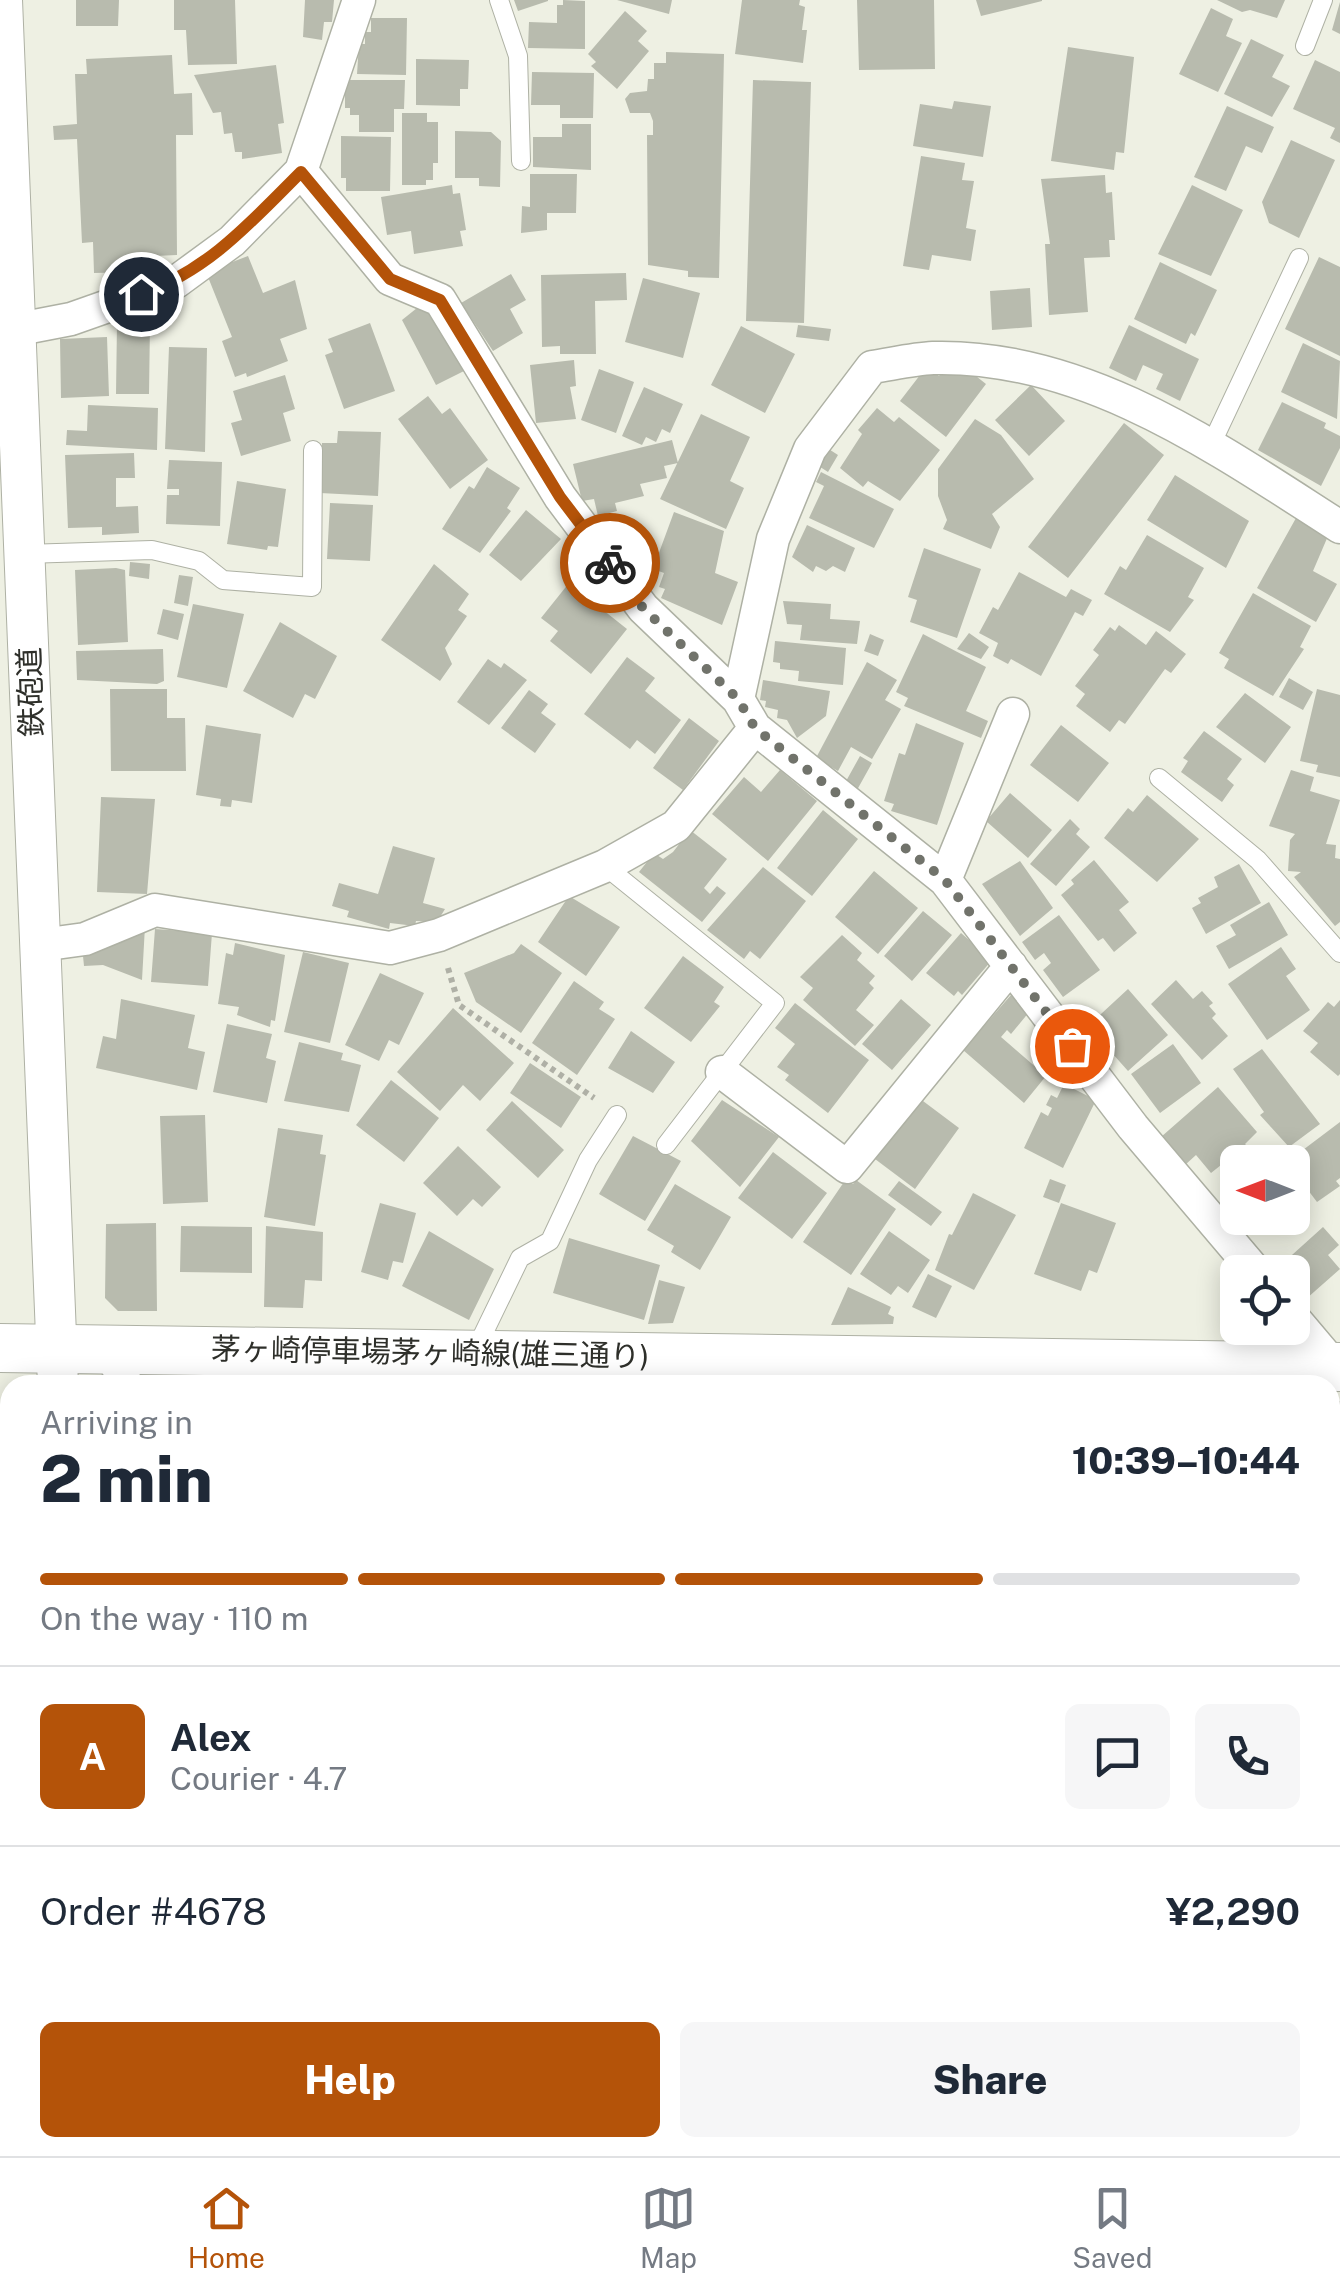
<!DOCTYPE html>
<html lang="en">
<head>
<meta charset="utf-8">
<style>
  body { margin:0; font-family:"Public Sans","Noto Sans JP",sans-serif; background:#f6f6f7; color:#1f2937; height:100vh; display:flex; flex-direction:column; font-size:38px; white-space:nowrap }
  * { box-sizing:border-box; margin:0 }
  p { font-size:32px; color:#747a83 }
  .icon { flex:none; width:55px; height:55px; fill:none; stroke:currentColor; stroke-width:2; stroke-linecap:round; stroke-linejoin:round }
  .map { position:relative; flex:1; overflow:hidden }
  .side { position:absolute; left:0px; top:1375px; width:1340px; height:782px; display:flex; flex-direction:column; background:#fff; border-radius:30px 30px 0 0; box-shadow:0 5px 25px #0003 }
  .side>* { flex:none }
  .needle { width:65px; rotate:270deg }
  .tools { position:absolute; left:1220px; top:1145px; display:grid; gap:20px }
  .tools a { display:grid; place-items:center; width:90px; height:90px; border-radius:15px; background:#fff; box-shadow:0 5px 25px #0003; font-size:50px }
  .pin { position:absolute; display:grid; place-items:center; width:85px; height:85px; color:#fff; margin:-42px; border:5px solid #fff; border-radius:50%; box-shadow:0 2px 10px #0007 }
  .courier { position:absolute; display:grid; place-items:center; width:100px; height:100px; margin:-50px; border:8px solid #b45309; border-radius:50%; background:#fff; color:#222; box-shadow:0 2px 12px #0007 }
  .head em { font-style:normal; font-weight:800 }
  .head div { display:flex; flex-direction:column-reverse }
  .head { display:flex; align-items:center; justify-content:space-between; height:170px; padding:0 40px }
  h1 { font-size:65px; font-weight:800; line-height:75px }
  .bar { display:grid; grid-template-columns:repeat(4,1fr); gap:15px 10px; align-content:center; height:120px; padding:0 40px }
  .bar i { height:12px; border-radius:8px; background:#e0e1e3 }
  .bar .selected { background:#b45309 }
  .bar p { grid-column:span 4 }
  .line { display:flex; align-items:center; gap:25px; padding:0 40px; border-top:2px solid #e0e1e3 }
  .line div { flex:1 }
  .round { display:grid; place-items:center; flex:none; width:105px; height:105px; border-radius:15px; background:#f6f6f7 }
  .primary-button { display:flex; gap:20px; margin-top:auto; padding:20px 40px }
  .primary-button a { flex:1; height:115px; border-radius:15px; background:#b45309; color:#fff; font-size:40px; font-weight:800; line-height:115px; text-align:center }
  .primary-button a+a { background:#f6f6f7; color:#1f2937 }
  .dock { display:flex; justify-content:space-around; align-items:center; height:140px; border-top:2px solid #e0e1e3; background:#fff; font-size:28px; color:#747a83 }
  .dock a { display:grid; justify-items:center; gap:5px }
  .dock .selected { color:#b45309 }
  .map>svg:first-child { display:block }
  .building { fill:#b8bbae }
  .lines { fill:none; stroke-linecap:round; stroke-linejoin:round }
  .service-casing { stroke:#aeb1a4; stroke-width:20 }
  .minor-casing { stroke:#aeb1a4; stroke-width:35 }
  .tertiary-casing { stroke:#aeb1a4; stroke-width:42 }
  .secondary-casing { stroke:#aeb1a4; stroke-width:50 }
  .path { stroke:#afb0a6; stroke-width:6; stroke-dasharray:5 5; stroke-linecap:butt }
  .service { stroke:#fff; stroke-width:18 }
  .minor { stroke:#fff; stroke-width:32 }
  .tertiary { stroke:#fff; stroke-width:40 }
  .secondary { stroke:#fff; stroke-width:48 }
  .done { stroke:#71736b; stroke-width:10; stroke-dasharray:0 18 }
  .route { stroke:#b45309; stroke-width:12 }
  .labels { text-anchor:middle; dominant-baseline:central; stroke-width:10; stroke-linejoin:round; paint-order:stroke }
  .street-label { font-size:30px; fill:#2e2f2a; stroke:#fff }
</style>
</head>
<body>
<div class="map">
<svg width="1340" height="2156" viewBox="0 0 1340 2156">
  <rect width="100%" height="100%" fill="#eef0e3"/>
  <path class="building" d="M76,0H119L118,26H76Z
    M174,0H235L237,64L188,65L186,30H174Z
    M305,0H334L332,22H324L322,40L303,37Z
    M514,0H548V1L518,11Z
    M563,0L585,1V49L528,48L529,22L557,23V5H563Z
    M617,0H672L669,14Z
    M742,0H800L799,5L805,7L802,30H807L803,63L735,54Z
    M857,0H934L935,69L859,70Z
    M976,0H1042V1L981,16Z
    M1217,0H1285L1277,18L1250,10L1242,12Z
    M1340,2V34L1332,30Z
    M1211,8L1233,19L1226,36L1242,43L1218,92L1179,74Z
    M625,11L647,31L638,41L649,51L617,89L591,66L596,62L588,54Z
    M371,18H407L406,75L357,74L359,44H365V32H371Z
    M1251,39L1284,55L1272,77L1290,86L1272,117L1224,94Z
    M1068,47L1134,57L1124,153L1116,152L1114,170L1051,161Z
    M666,52L724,54L719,278L688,277V271L648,265L647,135H653V121L650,113H630L625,99L630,93L647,91L648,79H654V63H666Z
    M172,55L174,94L192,93L193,135H176L177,255L132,257L133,272L94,273L93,242L82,243L77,139L54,140L53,126L77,124L75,74H87L86,59Z
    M416,59L469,60L468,89H460V106L416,105Z
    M1315,60L1340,72V143L1330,138L1335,128L1293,109Z
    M276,65L284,123L278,124L282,153L242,159V152H235L232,133L224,134L221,112L213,113L194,75Z
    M532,72L594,73L593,118H560V105H531Z
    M345,80H405L404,109H394V132H359V115H350V108H345Z
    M753,80L811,82L804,323L746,321Z
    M954,101L991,106L983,157L913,146L920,104L952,109Z
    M1227,106L1274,127L1262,153L1246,146L1226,191L1194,177Z
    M402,113H427V122H438V163H433V180H426V185H402Z
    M562,124H591V170L533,167V137H562Z
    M455,131L491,132L501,141L500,187L479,186V178H455Z
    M341,136L391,137L390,191H346V178H341Z
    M1291,140L1335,160L1299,238L1269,223L1262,202Z
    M921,156L965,163L962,180L974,181L966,228L976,230L971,261L932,255L929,270L903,266Z
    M530,174H577L576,213H547V230L521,233L522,206L530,207Z
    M1105,175L1106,193L1112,192L1115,240H1109L1110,257L1084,258L1088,312L1049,315L1045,244H1050L1041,179Z
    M452,185L453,194L460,193L466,230L460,231L463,246L414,254L411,231L387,235L381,197Z
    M1192,185L1243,210L1211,276L1158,254Z
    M248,256L263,293L295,280L307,329L280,339L288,361L247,377L246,373L235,377L222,341L232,337L206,272Z
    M1319,257L1340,267V356L1285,329Z
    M1160,262L1217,290L1195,336L1191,333L1186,344L1134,319Z
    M626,273L627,300L595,301L596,354H560V346L542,347L541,275Z
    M511,274L526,300L510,309L523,333L493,351L461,303Z
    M643,278L700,293L683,358L625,342Z
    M1030,288L1032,327L992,330L990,291Z
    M427,300L464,371L436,385L402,320Z
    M117,323H150L149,394H116Z
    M370,323L395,391L344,409L325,355L333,352L328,339Z
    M798,325L831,329L829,341L796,337Z
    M1129,325L1199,359L1180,401L1156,389L1163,374L1143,365L1136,381L1109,368Z
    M741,326L795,354L765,413L711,385Z
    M107,337L109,396L61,398L60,339Z
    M1303,343L1340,361L1337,419L1281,392Z
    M169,347L207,348L205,452L165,449Z
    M574,360L576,386L570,387L576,419L536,423L530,365Z
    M962,365L986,384L946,437L900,401L927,366L939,376L945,368Z
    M599,369L634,382L616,433L581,420Z
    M285,375L295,409L283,413L291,441L241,456L231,423L242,420L233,391Z
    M1031,385L1065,421L1029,456L995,420Z
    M644,387L683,404L670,433L662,429L656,442L646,437L642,445L622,436Z
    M428,396L442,414L450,408L488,460L450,489L398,419Z
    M1282,402L1326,423L1324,428L1340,436V448L1321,486L1258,450Z
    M88,405L158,408L157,450L66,445L67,430L87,431Z
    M877,408L894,422L899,417L940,450L900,501L868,481L863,487L840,468L862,434L858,430Z
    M701,414L750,437L730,481L744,488L726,529L660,499Z
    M975,419L1001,435L1034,479L992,514L1000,527L991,549L943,529L947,520L938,496V469Z
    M1124,423L1164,455L1068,578L1028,547Z
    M338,431L381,432L378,496L320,493L322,443H337Z
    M672,440L678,463L664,466L667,478L640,484L644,496L615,503L617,511L598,516L594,499L582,501L573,464Z
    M824,446L838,455L828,472L814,463Z
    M134,453L135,478H116V507L138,506L139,533L102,535V527L68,528L65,455Z
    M169,460L222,462L220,526L166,524L167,495H179V489H167Z
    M487,467L520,488L507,508L511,511L480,553L442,529L469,486L474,489Z
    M821,472L894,509L874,548L809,518L824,486L816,482Z
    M1175,475L1249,521L1226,568L1147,520Z
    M237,481L286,489L278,547L268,546L267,550L227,544Z
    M330,503L373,505L370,561L327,559Z
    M526,510L561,539L521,581L489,555Z
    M674,512L724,531L715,573L738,582L722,625L661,598L665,589L659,587L664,573L653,569Z
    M1296,518L1328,536L1313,571L1337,584L1316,622L1257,588Z
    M807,525L855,548L845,572L833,566L826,571L816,566L813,572L792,557Z
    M1147,535L1204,568L1188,597L1194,600L1170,632L1104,594L1120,566L1126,570Z
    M924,548L981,569L957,638L910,622L917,600L908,597Z
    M130,562L150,564L149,579L129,576Z
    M434,564L469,594L458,610L467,616L445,648L452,664L440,681L381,640Z
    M116,568L125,570L128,642L78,645L75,570Z
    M1019,572L1066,597L1071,589L1092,600L1083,616L1075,612L1041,676L1011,659L1008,664L993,656L998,643L979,633L993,607L998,610Z
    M179,575L193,577L188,606L174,603Z
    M569,583L627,629L591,674L550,641L558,631L541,618Z
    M1253,593L1311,626L1300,647L1304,649L1273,696L1224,668L1229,659L1219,653Z
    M783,601L831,604L830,619L860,621L857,644L800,640L802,625L787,624Z
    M193,604L244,614L227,688L177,677Z
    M163,609L184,614L178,640L157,634Z
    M280,622L337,656L315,699L305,694L293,718L243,691Z
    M1119,625L1146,645L1156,631L1186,654L1171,673L1165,669L1125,724L1119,720L1110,732L1076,706L1085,694L1075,686L1099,655L1093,650L1110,627L1115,631Z
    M969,633L989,647L981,659L957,649Z
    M870,634L884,640L878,656L864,651Z
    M923,634L986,667L966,711L988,721L981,738L904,706L908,698L896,692Z
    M775,641L846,648L843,685L798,681L799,671L780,669V663L773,662Z
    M163,649L164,681L157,684L77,680L76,651Z
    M627,657L655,678L645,691L681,720L655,754L637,740L630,749L584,714Z
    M488,659L501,668L504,663L527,680L489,725L457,702Z
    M867,662L897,680L885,700L901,709L872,759L851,747L838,771L816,758Z
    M1289,678L1313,692L1303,710L1279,697Z
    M763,680L830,691L826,716L797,738L787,720L777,718L778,710L765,707L766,701L760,700Z
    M110,689H167V718H185L186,771H111Z
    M1317,689L1340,695V777L1316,772L1318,765L1300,761Z
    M529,690L548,704L541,713L556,724L535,753L501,728Z
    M1245,693L1291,727L1265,763L1216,727Z
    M689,718L719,741L683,790L653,768Z
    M916,723L964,743L937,825L891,811L894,804L884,801L899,753L905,755Z
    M206,725L261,734L252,803L232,800L231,807L220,806L221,799L196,795Z
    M1061,725L1109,763L1078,802L1030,765Z
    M1204,731L1242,759L1227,779L1234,785L1222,802L1181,772L1188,761L1183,758Z
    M860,756L872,763L857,790L845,783Z
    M780,770L817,801L768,861L712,814L744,777L761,792Z
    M1291,770L1314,777L1310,791L1340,800L1326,844L1336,845L1335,858L1340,859V922L1335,926L1294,877L1301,872L1288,871L1290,840L1295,834L1269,826Z
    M1010,793L1052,830L1028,858L986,821Z
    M1147,795L1199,839L1157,882L1104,838L1128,808L1133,812Z
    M101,797L155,799L147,894L97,892Z
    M823,810L858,839L812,896L777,868Z
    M1070,819L1080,829L1076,834L1090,847L1056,886L1030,864Z
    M690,830L727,859L704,888L710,894L717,886L726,893L702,922L639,872L654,853L663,859L673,852Z
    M393,846L435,858L423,903L445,909L437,922L416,921L415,926L390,923L389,929L347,917L349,911L332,906L339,883L378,894Z
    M1094,860L1129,902L1119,910L1137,933L1114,952L1103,938L1098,941L1061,895L1074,884L1071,880Z
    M1020,861L1053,908L1020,936L982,884Z
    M1239,864L1261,903L1206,934L1192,908L1201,903L1198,898L1218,887L1214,877Z
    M763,867L806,901L760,959L750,951L744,959L707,930Z
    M874,871L918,908L878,954L835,917Z
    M569,896L620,927L586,976L538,942Z
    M1269,902L1288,935L1229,969L1216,946L1236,935L1230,925Z
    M923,911L952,935L912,981L884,956Z
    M1059,915L1100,970L1063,997L1043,970L1051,963L1044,953L1035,960L1022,942Z
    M145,926L142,980L103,965L84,966L83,956L89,948Z
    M155,929L212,933L208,986L151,982Z
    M961,933L992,960L962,995L958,991L954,996L926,973Z
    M842,935L862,953L857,960L875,976L869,983L874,988L856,1010L874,1025L855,1046L803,1000L813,988L800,977Z
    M235,943L285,955L275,1021L271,1020L270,1027L237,1015L239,1007L218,1004L226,953L233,955Z
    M521,944L562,973L521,1033L476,1002L464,973L514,953Z
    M1281,947L1296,969L1286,976L1310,1010L1267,1040L1228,984Z
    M303,952L349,963L330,1043L284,1032Z
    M683,956L724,987L714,1002L720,1006L691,1042L644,1008Z
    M380,973L424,993L399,1045L389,1040L379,1061L345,1045Z
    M1176,980L1193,999L1202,991L1213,1003L1209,1006L1216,1014L1212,1018L1228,1036L1202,1060L1151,1004Z
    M574,981L604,1002L599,1009L615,1019L577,1075L532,1043Z
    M1128,989L1168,1035L1128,1071L1088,1026Z
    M1011,995L1030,1011L1011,1034L1007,1030L1001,1037L1046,1076L1024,1103L963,1050Z
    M121,999L195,1015L188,1048L205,1052L197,1090L96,1068L103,1036L116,1039Z
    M901,999L931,1025L892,1070L862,1044Z
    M1340,1000V1074L1338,1076L1310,1052L1318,1043L1303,1031L1328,1002L1334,1007Z
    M795,1003L869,1060L828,1113L785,1080L789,1075L777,1067L795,1044L775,1028Z
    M453,1008L514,1063L480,1101L463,1085L440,1111L397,1072Z
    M227,1024L272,1034L266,1058L276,1061L267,1103L213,1092Z
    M631,1031L675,1062L653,1093L608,1068Z
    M299,1042L343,1053L341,1060L361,1065L349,1112L284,1101Z
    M1173,1044L1201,1083L1160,1113L1131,1074Z
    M1262,1049L1320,1124L1289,1147L1260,1115L1264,1112L1233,1069Z
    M530,1063L581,1097L561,1128L510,1093Z
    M391,1080L439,1118L404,1162L356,1125Z
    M1064,1084L1096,1100L1063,1168L1024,1148L1041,1112L1048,1116L1052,1108L1046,1105L1051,1095L1057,1098Z
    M1218,1087L1257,1132L1245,1144L1252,1151L1233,1168L1226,1161L1211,1173L1196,1155L1185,1165L1161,1137Z
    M919,1098L959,1128L915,1189L875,1159Z
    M722,1100L779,1137L740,1187L691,1141Z
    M512,1101L564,1150L538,1178L486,1130Z
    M205,1115L208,1202L163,1204L160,1116Z
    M1340,1122V1178L1336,1181L1340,1186L1317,1202L1292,1169V1162H1287Z
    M278,1128L323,1135L320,1154L326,1155L315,1226L264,1217Z
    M633,1136L681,1161L645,1221L599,1194Z
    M458,1146L501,1187L482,1207L473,1199L457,1216L423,1183Z
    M773,1152L827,1193L792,1239L738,1198Z
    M846,1179L853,1184L856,1180L896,1209L851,1275L803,1242Z
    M1050,1179L1066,1185L1059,1203L1043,1197Z
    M899,1181L942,1212L931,1226L888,1195Z
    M1292,1183L1305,1199L1292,1209Z
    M675,1184L731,1217L700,1270L671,1252L674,1246L647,1230Z
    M973,1193L1016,1215L974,1290L935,1270L949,1234L952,1235Z
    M380,1203L416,1213L403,1263L393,1261L388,1280L361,1272Z
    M1061,1203L1116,1223L1097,1273L1089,1270L1081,1291L1034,1274Z
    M1240,1218H1281L1268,1228L1263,1221L1250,1231Z
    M156,1223L157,1311H118L105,1298L106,1224Z
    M181,1226L252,1227V1273L180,1272Z
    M266,1226L323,1232L322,1281L305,1280L303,1308L264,1307Z
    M1323,1227L1339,1245L1328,1255L1340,1269L1306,1299L1292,1284V1272L1281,1270L1282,1264Z
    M429,1231L494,1269L469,1320L402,1286Z
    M889,1231L930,1260L908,1293L898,1286L891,1295L860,1274Z
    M569,1238L660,1265L644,1320L553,1293Z
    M928,1274L952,1286L936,1318L912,1307Z
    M659,1280L685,1287L673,1323L648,1324Z
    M848,1287L891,1307L888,1314L894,1317L893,1324L831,1325Z
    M251,1380L358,1381L360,1385H251Z
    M1330,1400L1340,1401V1511H1330Z
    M0,1447L10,1454V1507L0,1506Z
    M10,1517V1616L0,1617V1518Z
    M1330,1527L1340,1528V1636L1330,1635Z
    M0,1647L10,1650L1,1682L0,1681Z
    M1330,1679H1340V1751L1330,1750Z
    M10,1763V1830L0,1837V1770Z
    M1340,1839V1883H1334L1330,1840Z
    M10,1852V1886L0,1893V1859Z
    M10,1894V1929L0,1935V1901Z
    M10,1935V1963L0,1948V1942Z
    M1340,1945V2035H1332V2028L1337,2027L1330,1946Z
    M0,1960L10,1975L0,1987Z
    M10,2001V2047L0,2048V2002Z
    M1340,2087V2156H1276L1275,2148H1330V2088Z
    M84,2148L86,2156H42L39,2149Z
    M166,2148H221L223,2156H167Z
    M241,2148H297V2156H241Z
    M435,2148H488L511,2155L432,2156Z
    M524,2148H596L602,2150L600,2156H546Z
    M694,2148H719L717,2156Z
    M733,2148H789L786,2156H730Z
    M825,2148H870L873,2156H817L827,2152Z
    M937,2148H1014L1015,2156H939Z
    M1121,2148H1197L1198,2156H1122Z"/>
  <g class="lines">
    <defs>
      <path id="service" d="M499,0L518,56L521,161
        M1305,46L1323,0
        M1211,445L1299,258
        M25,554L152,550L199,561L223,580L312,587L313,450
        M1159,778L1258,860L1340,953
        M605,866L775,1003L666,1145
        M474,1353L520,1258L550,1241L588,1160L617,1115
        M0,2087L10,2114
        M22,2148L26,2156
        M0,2149L10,2146"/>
      <path id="minor" d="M301,171L390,279L440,300L560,497L643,608L738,699L755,728L945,880L1133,1127L1256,1272
        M14,330L71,319L176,282L232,241L301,171L359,0
        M738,699L773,539L810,449L872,367C892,364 913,359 933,358C1085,354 1218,449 1340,527
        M945,880L1013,714
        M41,945L85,939L155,910L390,948L439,935L605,866L676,826L755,728
        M722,1072L847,1167L1011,966
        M1292,1316L1335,1367
        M107,1347L127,1385
        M1330,1657H1340
        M1330,2052L1340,2051
        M908,2148L910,2156
        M622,2156L628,2148"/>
      <path id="tertiary" d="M2,0L58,1385
        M128,2148L129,2156"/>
      <path id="secondary" d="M0,1348L1340,1367"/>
    </defs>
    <use href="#service" class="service-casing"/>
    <use href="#minor" class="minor-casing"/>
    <use href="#tertiary" class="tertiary-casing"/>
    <use href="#secondary" class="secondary-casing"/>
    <path class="path" d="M448,968L459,1005L594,1098"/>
    <use href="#service" class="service"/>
    <use href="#minor" class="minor"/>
    <use href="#tertiary" class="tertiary"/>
    <use href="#secondary" class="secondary"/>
  </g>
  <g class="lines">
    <path class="done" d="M610,563L643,608L738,699L755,728L945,880L1072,1046"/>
    <path class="route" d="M141,294C208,271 252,221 301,172L390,279L440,300L560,497L610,563"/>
  </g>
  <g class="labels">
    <g class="street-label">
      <text transform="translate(30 692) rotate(-92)">鉄砲道</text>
      <text transform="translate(430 1352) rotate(1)">茅ヶ崎停車場茅ヶ崎線(雄三通り)</text>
    </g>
  </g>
</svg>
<div class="tools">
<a><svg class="needle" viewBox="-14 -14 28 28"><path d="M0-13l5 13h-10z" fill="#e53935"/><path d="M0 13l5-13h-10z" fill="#747a83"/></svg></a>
<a><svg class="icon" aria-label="locate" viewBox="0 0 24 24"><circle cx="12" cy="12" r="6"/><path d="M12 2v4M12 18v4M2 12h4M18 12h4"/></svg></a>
</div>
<div class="pin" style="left:1072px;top:1046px;background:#ea580c"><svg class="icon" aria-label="bag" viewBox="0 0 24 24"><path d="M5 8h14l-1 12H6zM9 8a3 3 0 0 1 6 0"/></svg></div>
<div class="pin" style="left:141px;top:294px;background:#1f2937"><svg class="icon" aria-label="home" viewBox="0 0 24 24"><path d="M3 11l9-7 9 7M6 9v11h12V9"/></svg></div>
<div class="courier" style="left:610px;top:563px"><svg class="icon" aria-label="bike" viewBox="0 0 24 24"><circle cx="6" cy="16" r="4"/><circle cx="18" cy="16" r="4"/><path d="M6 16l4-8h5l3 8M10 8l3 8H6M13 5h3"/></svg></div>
<section class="side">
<div class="head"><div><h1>2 min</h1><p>Arriving in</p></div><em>10:39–10:44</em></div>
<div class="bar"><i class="selected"></i><i class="selected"></i><i class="selected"></i><i></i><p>On the way · 110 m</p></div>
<div class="line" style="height:180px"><b class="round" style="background:#b45309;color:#fff">A</b><div><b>Alex</b><p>Courier · 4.7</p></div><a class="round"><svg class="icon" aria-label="chat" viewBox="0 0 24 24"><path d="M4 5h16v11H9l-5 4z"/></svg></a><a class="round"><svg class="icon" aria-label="phone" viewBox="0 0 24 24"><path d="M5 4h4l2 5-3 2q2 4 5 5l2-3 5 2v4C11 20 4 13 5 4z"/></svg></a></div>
<div class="line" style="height:130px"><div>Order #4678</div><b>¥2,290</b></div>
<div class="primary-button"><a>Help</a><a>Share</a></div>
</section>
</div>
<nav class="dock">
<a class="selected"><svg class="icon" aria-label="home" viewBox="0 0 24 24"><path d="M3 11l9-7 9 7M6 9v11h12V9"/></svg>Home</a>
<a><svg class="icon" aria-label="map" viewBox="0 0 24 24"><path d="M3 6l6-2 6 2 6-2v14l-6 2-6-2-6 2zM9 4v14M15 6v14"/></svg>Map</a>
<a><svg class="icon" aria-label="saved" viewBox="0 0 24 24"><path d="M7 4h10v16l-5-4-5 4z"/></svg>Saved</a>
</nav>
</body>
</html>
